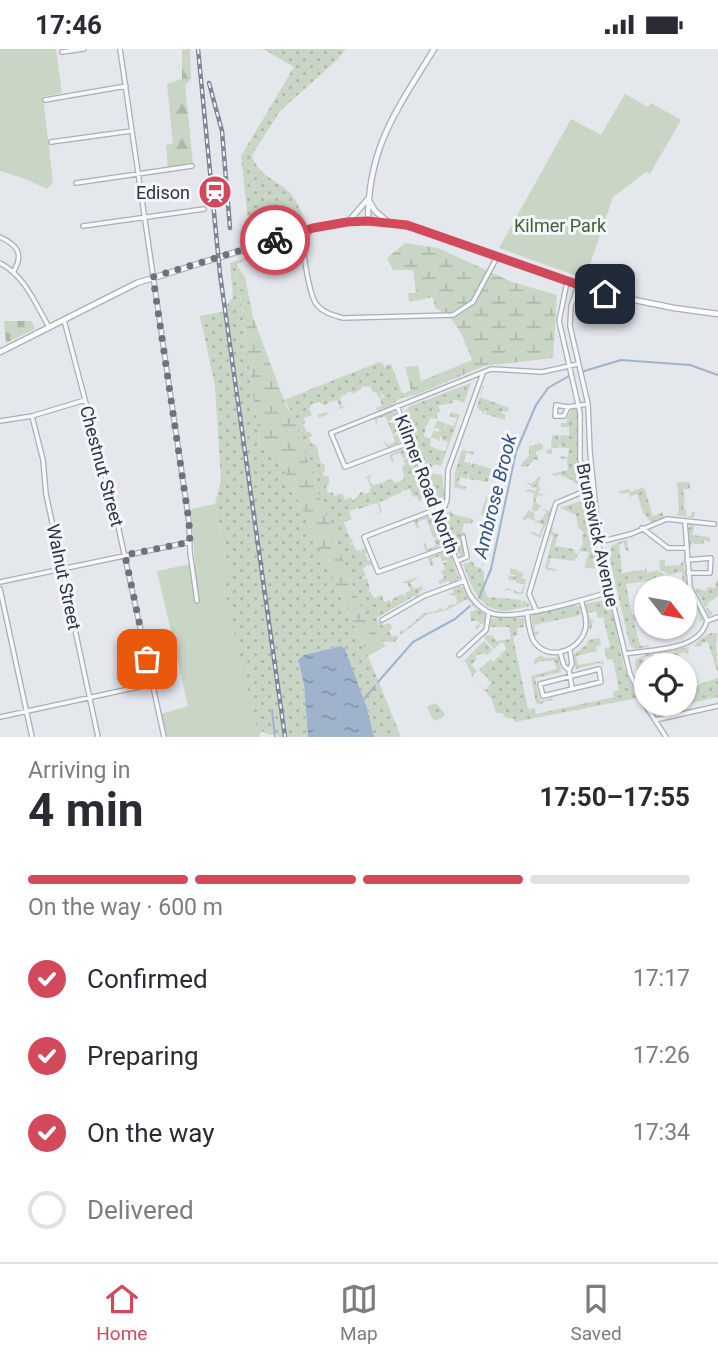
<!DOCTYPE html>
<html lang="en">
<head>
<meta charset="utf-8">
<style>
  body { margin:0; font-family:Roboto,sans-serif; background:#f7f7f7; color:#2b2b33; height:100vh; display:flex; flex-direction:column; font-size:26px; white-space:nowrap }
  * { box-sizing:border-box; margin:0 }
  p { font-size:23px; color:#7c7c81 }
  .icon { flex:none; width:38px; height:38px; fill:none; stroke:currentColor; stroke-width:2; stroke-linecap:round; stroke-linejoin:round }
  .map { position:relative; height:688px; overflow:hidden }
  .side { display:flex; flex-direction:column; background:#fff; flex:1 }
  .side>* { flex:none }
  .needle { width:46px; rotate:121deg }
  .tools { position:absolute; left:634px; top:527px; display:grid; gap:14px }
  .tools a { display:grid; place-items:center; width:63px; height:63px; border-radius:50%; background:#fff; box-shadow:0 2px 5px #0004; font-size:35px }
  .pin { position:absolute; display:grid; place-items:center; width:60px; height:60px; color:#fff; margin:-30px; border-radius:14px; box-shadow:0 4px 10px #0006 }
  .courier { position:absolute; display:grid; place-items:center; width:70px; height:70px; margin:-35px; border:5px solid #d1495b; border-radius:50%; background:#fff; color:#222; box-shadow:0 2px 9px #0007 }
  .head em { font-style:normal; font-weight:700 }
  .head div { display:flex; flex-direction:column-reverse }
  .head { display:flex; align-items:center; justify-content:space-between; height:119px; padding:0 28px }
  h1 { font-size:46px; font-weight:700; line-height:52px }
  .bar { display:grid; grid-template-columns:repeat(4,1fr); gap:10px 7px; align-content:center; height:84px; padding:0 28px }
  .bar i { height:9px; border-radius:5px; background:#e1e1e2 }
  .bar .active { background:#d1495b }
  .bar p { grid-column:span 4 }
  ol { padding:0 28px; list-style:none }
  li { display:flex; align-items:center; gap:21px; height:77px }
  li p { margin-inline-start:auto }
  li .icon { padding:7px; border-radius:50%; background:#d1495b; color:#fff; stroke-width:4 }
  li:last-child { color:#7c7c81 }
  li i { width:38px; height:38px; border:4px solid #e1e1e2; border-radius:50% }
  .status { display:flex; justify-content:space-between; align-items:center; height:49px; padding:0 35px; background:#fff; direction:ltr }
  .status svg { height:19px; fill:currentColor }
  .tabs { display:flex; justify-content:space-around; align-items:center; height:98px; border-top:2px solid #e1e1e2; background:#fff; font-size:19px; color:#7c7c81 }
  .tabs a { display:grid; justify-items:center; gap:4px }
  .tabs .active { color:#d1495b }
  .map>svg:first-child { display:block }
  .grass { fill:url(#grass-dots) }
  .forest { fill:url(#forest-firs) }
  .wetland { fill:url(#wetland-marsh) }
  .cemetery { fill:url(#cemetery-stones) }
  .green { fill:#c9d6c5 }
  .water { fill:url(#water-ripples) }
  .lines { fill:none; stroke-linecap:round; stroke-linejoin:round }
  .stream { stroke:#9fb4cc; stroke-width:2 }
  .minor-casing { stroke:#a9aeb7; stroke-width:6 }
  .tertiary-casing { stroke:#a9aeb7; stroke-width:7 }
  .secondary-casing { stroke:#a9aeb7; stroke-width:7 }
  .minor { stroke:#f7f8fa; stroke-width:3.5 }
  .tertiary { stroke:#f7f8fa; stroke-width:4.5 }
  .secondary { stroke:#fff; stroke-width:4.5 }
  .rail-casing { stroke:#7d8696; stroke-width:4.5 }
  .rail { stroke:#f4f6f9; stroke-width:2; stroke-dasharray:5; stroke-linecap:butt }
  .done { stroke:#6c737f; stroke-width:7; stroke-dasharray:0 12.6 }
  .route { stroke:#d1495b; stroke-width:9 }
  .labels { text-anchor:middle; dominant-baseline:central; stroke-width:6; stroke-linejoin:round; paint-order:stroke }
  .poi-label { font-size:18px; fill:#2b3445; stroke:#f4f6f9; text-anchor:end }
  .park-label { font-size:18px; fill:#3f6138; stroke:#f4f6f9 }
  .street-label { font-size:18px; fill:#2b3445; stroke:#f4f6f9 }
  .water-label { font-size:19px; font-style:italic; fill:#34527a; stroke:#f4f6f9 }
</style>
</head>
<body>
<div class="status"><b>17:46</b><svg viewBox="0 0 49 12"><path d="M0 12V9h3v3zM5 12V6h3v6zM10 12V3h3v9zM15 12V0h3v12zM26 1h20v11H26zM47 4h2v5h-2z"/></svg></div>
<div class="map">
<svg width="718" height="688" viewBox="0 0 718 688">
  <defs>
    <pattern id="grass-dots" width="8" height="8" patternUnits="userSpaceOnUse" patternTransform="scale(1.75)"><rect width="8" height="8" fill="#c9d6c5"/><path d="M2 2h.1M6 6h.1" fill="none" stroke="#adb8ab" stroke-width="1.8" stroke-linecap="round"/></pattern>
    <pattern id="forest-firs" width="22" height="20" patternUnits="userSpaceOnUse" patternTransform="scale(1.75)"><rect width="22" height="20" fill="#c9d6c5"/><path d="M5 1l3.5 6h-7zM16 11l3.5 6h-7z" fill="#adb8ab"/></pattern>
    <pattern id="wetland-marsh" width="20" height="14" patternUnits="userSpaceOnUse" patternTransform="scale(1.75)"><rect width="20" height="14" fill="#c9d6c5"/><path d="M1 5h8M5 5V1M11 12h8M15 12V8" fill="none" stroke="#adb8ab"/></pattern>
    <pattern id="cemetery-stones" width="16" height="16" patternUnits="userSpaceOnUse" patternTransform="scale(1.75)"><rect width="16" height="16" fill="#c9d6c5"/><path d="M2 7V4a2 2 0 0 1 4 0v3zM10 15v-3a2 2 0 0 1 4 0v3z" fill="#adb8ab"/></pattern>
    <pattern id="water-ripples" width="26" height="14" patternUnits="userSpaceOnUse" patternTransform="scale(1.75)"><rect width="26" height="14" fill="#9fb4cc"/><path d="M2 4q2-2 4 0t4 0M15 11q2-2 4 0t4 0" fill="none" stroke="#8293a7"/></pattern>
  </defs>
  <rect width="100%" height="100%" fill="#e4e7ec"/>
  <path class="grass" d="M263,0H346L336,12L280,62L252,106C258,127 274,129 288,142C296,149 301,163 306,173L284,181L250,189L241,107L294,18Z
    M251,207L236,216L260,397L276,403L368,607L401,688H374L367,659L345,601L341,597L304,606L298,614L304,635L308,688H277V685L269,686L261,682L259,688L256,683L221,527L229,524L215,455L221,431L215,337L200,267L222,263L233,248L230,214Z
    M379,313L383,315L385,319L386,316L391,315L402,344H405L401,347L416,346L399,350L391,357L377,362L376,359L382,357L380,350L385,347L380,344L382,348L379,349L376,343L373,344L370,337L364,338L362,336V339L353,345L350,342L340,349L342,358L347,357L319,369L317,366L326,363L329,365L340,359L337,351L331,353L329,350V354L324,356L319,353L312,355L309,360L312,366L304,369L305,374L303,375L306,382L311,384L312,387L309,389L312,395L316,396L321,414L325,416V422L323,424V427H329V436L326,437L328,444L332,443L335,447L342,444L345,451L351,448L353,452L362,442L365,445L369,443L371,438L367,429H364L374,425L369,429L371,435L374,436L382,434L384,438L383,433L391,430L395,434L403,431L404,426L402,419L405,415L403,411L408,408L406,407L403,410L400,404L392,407L394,413L392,414L389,406L402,400L404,403L403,399H409L429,449H423L419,453L417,447L413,448L410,440L404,442L402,439V443L389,449L387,446L388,450L379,453L382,463L374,466L380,462L377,454L370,456L369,453V457L358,460L356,457V460L351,461L349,463L352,470L344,473L347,481L344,483L347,482L353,493L350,496L353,495L357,502L359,501L362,504L361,501L365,499L362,491H364L370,503L365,505L368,512H374L377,523H375L372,516H367L363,520L366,527L362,528L363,530L367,529L370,540L367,543L370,542L374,549L382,546L384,553L390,551L392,554V550L403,545L406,549L405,544L411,541L407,534H401L418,528L410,534L414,540L422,537L423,541L420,542L417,549L414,547L377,569L378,574L382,573L383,576L390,574L392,579L389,582L393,588L396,586L398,588L395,593H382L367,574L325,464L292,364L284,351Z
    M471,334L464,354L454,350L452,354L438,357L441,363L437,364V370L430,369L427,377L423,376L426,378L424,387L431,390L430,397L437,400L436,402L438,400L445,403L448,393L442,391V388H440V392L431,388L434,381L437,383L440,382L438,379L434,380L437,371L445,375L444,379L447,375L454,377L457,369L449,367L451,363L460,366L441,417L434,415L430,420L431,424L442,426L445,450L439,454L409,374L420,375L409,373L404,363L410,357Z
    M483,336L484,337L480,348L509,359L507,363L499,362L505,366V371L485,365L487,361H485L484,365L477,358Z
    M573,359L577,361L579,435H576L572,431L558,425L557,428L551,425L568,421L567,409L561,410L560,407L568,408L569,399H561L560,394L559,399H552V405L546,404L547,401L551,400L552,386H559L560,391L561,386L569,387V378H561V374H567V368Z
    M391,362L395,363L406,390L387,399L383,391L388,396L395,393L393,387L398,386L397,383L393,386L388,374H396L392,370L388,373L385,367L377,370V377L374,369Z
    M538,393L543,396V400L536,403V406H538V412L535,410L527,418L520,417L529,406V397L537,396Z
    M462,401L474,403L473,406L466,403L464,413L471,414L470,418L473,414L492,420L489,427H486L489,428L488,433L469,430V425L467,430L460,428L458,435L466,438L465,441L454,438L455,423Z
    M539,427L541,428L538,434L540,440L538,444L546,447L538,446L535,453L541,457L536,463L532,461L534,444L524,442L530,440L536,442L537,437L533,439L525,432L532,435Z
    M677,433H690V440H683L685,454L683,459L686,460V467H691L692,463H695L694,469L676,466L679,464Z
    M644,438L653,467L663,463V469L651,474L643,463L637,445L631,447V452L629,443L620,445L619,442L629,440L631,443Z
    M486,448L490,449L486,454L488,457H495L498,451L500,452L498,457L494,459L498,462L497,473L493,472V467L487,464L485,467L481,466Z
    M584,451L602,519L601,520L585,519L586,513H590L586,512L589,503L579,502L583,494L582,487L584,484L578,478L576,466L560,459Z
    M555,452L540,489L531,484L532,482L539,486L543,476L528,469L525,471L522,470L529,461L534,464L535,472L541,471L546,463L541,460L549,462Z
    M452,462V465L473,470L472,475L464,474L462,483L469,485L461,486L464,506L460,508L444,465Z
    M431,466L436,467L446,494L426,503L423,495L425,494L428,500L436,497L434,491L438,488L433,489L429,477L431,476H428L426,470L417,473L420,479L417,480L414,472Z
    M691,476H695L692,486L710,488V493L704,491L703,495H694L692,493L691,498H688V480Z
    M553,479L552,483L558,485L555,497L574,500L576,505L580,502L574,512L551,509L548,519L556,520V522L545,520L553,487L549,484Z
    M627,490L628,497L626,498H628L629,503L625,500L624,494L619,495L622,524L642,521L644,522L646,517L647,524L657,521L665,525L654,532V534L648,535L647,532L626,535L632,566L646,564V571L641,569L634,572L640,596L645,597L648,595L649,598L635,600L630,597L610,511L611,497Z
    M445,502L450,503L459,530L451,535L449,532L440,535L438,532L444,529L441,522L445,520L443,514L448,513L446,511L442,513L440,507L432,510L434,516L431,517L428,509Z
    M484,507L486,508L481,521L484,522V540L488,548L521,551L522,556L523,551L525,552L529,555L528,558C520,558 515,561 506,562C479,562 471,536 463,515L472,512L476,518L482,519Z
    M659,511H665V517L680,516L683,512L687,535L683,537L682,523L669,526L660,520Z
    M510,519L518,521L517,525L519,522L524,525L521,529L526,530L523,545H515L514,542L505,541L506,539L521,544L524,535L516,534V529L515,532L508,531L509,526L515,528L516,526L510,525Z
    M716,532H718V547L708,554L706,559H709L713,565L709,567L696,541L697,539L706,542L708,538L715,539Z
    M459,537L463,538L475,558L485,565L486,574L480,575L477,581L475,579L480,574L477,572H471L470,563L477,561L467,550L447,561L428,565L400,586V582L405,581L424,564L437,562L440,559L445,561L449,556L456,555L457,552L455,546L451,547L450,545L454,543L452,539Z
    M690,540L704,570L699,574L700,571L698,561L684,565V556L691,553L687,541Z
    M606,551L611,556L624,618L637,649L515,673L513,670L506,669L502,664H496L491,649L477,634L485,641L489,639H487L491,634L486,628L488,626L485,627L479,621L491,610L493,613L499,607L501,609L500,606L506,600L504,594H500L494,600L485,590V586L493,587L496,592L511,590L509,578H490V570L494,569H525L524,578L517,579L518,586L513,588L528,660L534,659L536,665L614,648L613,643L619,641L613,610L607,611L604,599L610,598L603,568L598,569L596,562L588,564L590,571H593L591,581L587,580C590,572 584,563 585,555Z
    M576,556L580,558L581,566L534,576L535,583L539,582V585L534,587L531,566Z
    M711,584H718C714,597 718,608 718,626L708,593L701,594L702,597H694L700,590Z
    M600,589L601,595L596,598L597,602L576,607L578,616L603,612L604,616L600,614L576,620L573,606L586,596L592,597L586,595L588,591Z
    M484,592L493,601L487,606L485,604L475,607L477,610L471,616L477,622L472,627L474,631L466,613H463Z
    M689,598L688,606L684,603L679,605L682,616H675L670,605L661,610L658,603Z
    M650,603L653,604L655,610H651L649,607L643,609L646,618V642L635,615L636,610Z
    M540,606L545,609H556L558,606L561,623L535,629L540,652L552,649L553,652H545L540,656L536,654L531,627L557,620L554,612H540L534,616V611Z
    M684,623L688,639L718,629V648L657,662L653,655L684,654L693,651L692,646L684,648Z
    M436,654L445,665L442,669L434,672L427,658Z"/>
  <path class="forest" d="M182,0H190L191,30L185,36L193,114L168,118L166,96L173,95L167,35L182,30Z"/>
  <path class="wetland" d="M405,194L438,199L512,233L557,246L553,309L484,317L416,346L399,347L411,341L405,318L418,317L421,332L472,311C463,288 458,270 435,259L433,248L409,253L408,244H416L413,221H393L387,209Z
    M236,215L245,228L253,268L287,359L292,364L325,464L367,574L386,597L368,607L276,403L260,397Z"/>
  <path class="cemetery" d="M4,272H31L35,280L6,294Z"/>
  <path class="green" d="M0,0H56L62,44L43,48L53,133L47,140L23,129L0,122Z
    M625,45L648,58L651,54L681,71L650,125L646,123L613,148L585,230L499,199L571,70L601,86Z
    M215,455L229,524L221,527L259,688H163L158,666L188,657L157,522L195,514L191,460Z"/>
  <path class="water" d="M341,597L345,600L367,659L374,688H308L304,636L298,611L304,606Z"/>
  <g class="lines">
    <path class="stream" d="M581,323L621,311L690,316L718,326
      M479,549L491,520L516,403L536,356L548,339L569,327
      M378,633L413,593L455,570L470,557
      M363,651L375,637
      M272,661L275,688"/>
    <defs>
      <path id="minor" d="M120,0L189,473L190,503L197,552
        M62,3L84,0
        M45,51L126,37
        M51,93L131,82
        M76,134L192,117
        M83,177L204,160
        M312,180C309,184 307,185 305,190C301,201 310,248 317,256C324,264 333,266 343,269L453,266L473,253L497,208
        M0,188C17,196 24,204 14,222
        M287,188L304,197
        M0,214C25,227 35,254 49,278
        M567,233L559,272L580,364V410L586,443L630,625L644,654L666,688
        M578,237L571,257L570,277L588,355L590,403L598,480
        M64,271L117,472L164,688
        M397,357L469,544C475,554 483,562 494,565C518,571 583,551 609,543
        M568,358L564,367H555L556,356L568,358L588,355
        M32,367L43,411L46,445L98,688
        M0,372L32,367L85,351
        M411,393L345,418L331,384L491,320L542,323L578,315
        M642,479L668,499H685
        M599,493L631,485L667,470L714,475
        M451,497L378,523L364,488L445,457L447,451L448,421L483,324
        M687,511L711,509L710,524H688
        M457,512L467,508L463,488
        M0,533L190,493
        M0,540L32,688
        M536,561L529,545L556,454L580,444L594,442
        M527,563C528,572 529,583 533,591C548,616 586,600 586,574C586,566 583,558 581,551
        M382,571L424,547L464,532
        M707,572L718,568
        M570,601L572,615L569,621L572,639
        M560,603L564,617L569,621
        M625,605C649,600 701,603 707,571L690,538L685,473
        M459,606L486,581L489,563
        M599,620L601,633L543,647L540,635Z
        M0,668L152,635
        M655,671L718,657"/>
      <path id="tertiary" d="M368,172C368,97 397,61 434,0
        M348,173L368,150L375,162L389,174"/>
      <path id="secondary" d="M0,303L137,234L313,179L355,172L389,174L421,180L567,233L605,245L674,259L718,265"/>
    </defs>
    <use href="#minor" class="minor-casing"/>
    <use href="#tertiary" class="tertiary-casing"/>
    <use href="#secondary" class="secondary-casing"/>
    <use href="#minor" class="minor"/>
    <use href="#tertiary" class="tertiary"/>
    <use href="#secondary" class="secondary"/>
    <defs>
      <path id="rail" d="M198,0L220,225L285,688
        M209,34L222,82L230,179"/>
    </defs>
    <use href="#rail" class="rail-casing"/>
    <use href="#rail" class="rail"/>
  </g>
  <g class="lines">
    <path class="done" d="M147,610L125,506L190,493L189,473L153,228L275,191"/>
    <path class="route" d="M275,191L313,179L347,173L368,172L407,176L605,245"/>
  </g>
  <defs>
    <symbol id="station-disc" viewBox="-11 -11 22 22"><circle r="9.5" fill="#d1495b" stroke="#f4f6f9"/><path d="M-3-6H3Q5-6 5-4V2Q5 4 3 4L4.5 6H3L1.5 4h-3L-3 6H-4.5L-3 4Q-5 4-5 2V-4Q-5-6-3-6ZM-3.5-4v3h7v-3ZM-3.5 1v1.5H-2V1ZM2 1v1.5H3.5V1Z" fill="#fff"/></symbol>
  </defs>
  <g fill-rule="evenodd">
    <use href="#station-disc" x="196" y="124" width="38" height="38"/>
  </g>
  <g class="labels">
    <g class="poi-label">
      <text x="190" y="143">Edison</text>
    </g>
    <g class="park-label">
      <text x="560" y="176">Kilmer Park</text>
    </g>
    <g class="street-label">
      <text transform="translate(102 417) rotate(75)">Chestnut Street</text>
      <text transform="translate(427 435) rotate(69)">Kilmer Road North</text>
      <text transform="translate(598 486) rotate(78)">Brunswick Avenue</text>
      <text transform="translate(64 528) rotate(78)">Walnut Street</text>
    </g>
    <g class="water-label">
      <text transform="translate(495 447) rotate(-76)">Ambrose Brook</text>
    </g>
  </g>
</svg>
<div class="tools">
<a><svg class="needle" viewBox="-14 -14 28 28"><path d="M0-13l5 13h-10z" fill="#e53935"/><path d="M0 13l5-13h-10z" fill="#7c7c81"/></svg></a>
<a><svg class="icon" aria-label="locate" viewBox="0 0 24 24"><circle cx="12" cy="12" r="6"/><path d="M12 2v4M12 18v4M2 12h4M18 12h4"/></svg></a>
</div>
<div class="pin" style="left:147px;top:610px;background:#ea580c"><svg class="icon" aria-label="bag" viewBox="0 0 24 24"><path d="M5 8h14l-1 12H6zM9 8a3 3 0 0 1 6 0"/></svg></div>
<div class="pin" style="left:605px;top:245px;background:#1f2937"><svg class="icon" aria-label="home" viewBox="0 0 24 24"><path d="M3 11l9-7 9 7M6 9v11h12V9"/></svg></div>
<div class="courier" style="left:275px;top:191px"><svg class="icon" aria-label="bike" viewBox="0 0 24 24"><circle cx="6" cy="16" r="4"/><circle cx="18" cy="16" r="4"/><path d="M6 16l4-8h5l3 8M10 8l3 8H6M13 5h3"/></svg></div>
</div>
<section class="side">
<div class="head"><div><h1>4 min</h1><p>Arriving in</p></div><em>17:50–17:55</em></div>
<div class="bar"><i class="active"></i><i class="active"></i><i class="active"></i><i></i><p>On the way · 600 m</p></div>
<ol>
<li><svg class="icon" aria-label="check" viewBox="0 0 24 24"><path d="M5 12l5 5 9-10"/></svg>Confirmed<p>17:17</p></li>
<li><svg class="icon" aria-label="check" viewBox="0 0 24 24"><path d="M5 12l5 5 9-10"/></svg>Preparing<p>17:26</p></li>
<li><svg class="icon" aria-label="check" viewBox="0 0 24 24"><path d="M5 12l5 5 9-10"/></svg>On the way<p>17:34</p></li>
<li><i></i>Delivered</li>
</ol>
</section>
<nav class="tabs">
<a class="active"><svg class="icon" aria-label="home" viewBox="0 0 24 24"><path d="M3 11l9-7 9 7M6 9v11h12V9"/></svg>Home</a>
<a><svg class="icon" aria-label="map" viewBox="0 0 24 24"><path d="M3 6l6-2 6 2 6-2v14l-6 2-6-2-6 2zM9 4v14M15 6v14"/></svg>Map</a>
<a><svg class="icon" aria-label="saved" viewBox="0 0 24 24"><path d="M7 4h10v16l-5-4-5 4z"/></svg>Saved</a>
</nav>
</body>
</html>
